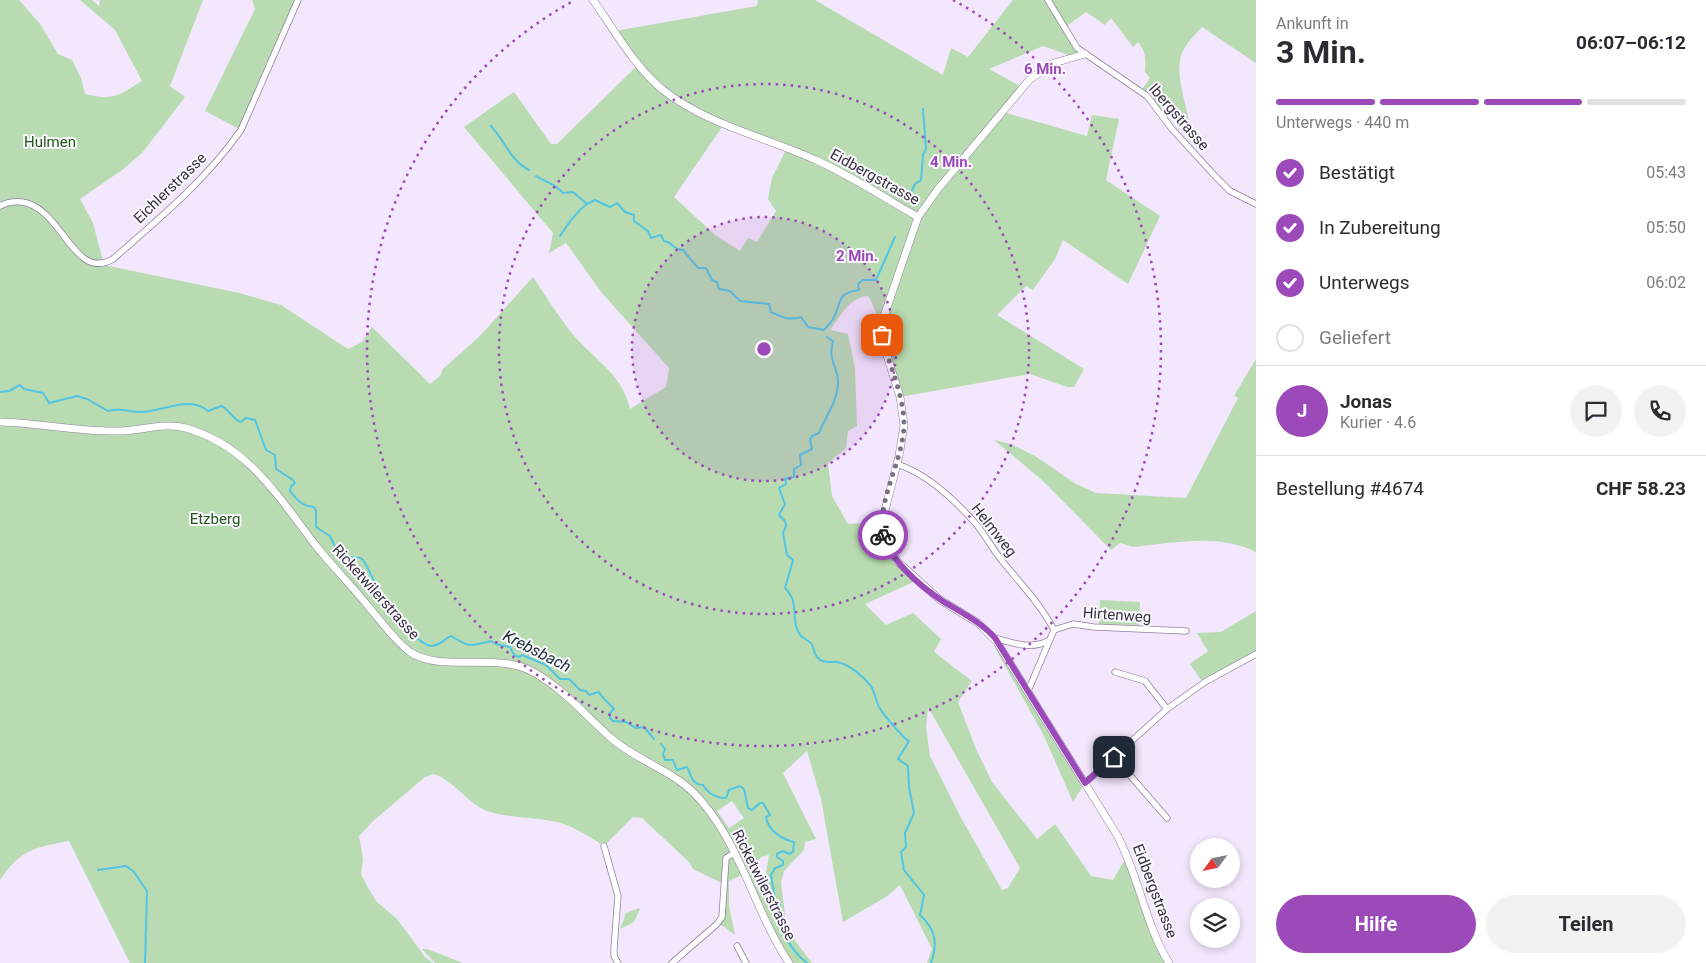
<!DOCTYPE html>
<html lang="de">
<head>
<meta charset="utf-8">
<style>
  body { margin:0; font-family:Roboto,sans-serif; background:#f2f2f3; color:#2b2b33; height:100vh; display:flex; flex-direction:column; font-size:19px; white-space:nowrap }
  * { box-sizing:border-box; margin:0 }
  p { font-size:16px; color:#7c7c81 }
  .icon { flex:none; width:28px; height:28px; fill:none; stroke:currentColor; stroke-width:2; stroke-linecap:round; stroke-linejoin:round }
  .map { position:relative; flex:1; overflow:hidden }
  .panel { display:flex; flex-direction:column; background:#fff; width:450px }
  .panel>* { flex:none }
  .needle { width:32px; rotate:237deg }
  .tools { position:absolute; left:1190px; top:838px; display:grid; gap:10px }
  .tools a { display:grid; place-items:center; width:50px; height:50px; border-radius:50%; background:#fff; box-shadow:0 2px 8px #0003; font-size:25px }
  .pin { position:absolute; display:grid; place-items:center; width:42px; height:42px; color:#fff; margin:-21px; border-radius:10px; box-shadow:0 2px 8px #0006 }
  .courier { position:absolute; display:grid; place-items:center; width:50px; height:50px; margin:-25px; border:4px solid #9c4ab9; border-radius:50%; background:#fff; color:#222; box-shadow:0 1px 6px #0007 }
  .head em { font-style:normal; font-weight:700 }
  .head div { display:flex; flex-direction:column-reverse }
  .head { display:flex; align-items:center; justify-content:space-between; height:85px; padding:0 20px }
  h1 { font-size:32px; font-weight:700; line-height:38px }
  .bar { display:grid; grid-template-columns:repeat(4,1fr); gap:8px 5px; align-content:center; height:60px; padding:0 20px }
  .bar i { height:6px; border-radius:4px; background:#e1e1e2 }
  .bar .selected { background:#9c4ab9 }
  .bar p { grid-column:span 4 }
  .line { display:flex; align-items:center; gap:12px; padding:0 20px; border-top:1px solid #e1e1e2 }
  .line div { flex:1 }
  .round { display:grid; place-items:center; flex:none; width:52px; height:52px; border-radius:26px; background:#f2f2f3 }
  ol { padding:0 20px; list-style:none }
  li { display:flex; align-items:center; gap:15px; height:55px }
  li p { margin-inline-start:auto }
  li .icon { padding:5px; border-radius:50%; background:#9c4ab9; color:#fff; stroke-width:4 }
  li:last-child { color:#7c7c81 }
  li i { width:28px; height:28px; border:2px solid #e1e1e2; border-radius:50% }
  .cta { display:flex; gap:10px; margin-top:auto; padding:10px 20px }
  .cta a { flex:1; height:58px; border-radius:30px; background:#9c4ab9; color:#fff; font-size:20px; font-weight:700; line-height:58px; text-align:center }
  .cta a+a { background:#f2f2f3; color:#2b2b33 }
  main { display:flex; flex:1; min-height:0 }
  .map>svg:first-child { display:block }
  .green { fill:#b8dbb1; fill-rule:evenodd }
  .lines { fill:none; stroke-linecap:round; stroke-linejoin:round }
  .stream { stroke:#51c5e3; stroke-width:2 }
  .minor-casing { stroke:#90809f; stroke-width:7 }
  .tertiary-casing { stroke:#90809f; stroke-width:8 }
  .minor { stroke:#fff; stroke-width:5.5 }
  .tertiary { stroke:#fff; stroke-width:7 }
  .done { stroke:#7a7182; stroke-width:5; stroke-dasharray:0 9 }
  .route { stroke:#9c4ab9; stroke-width:6 }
  .ring { fill:none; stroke:#9c4ab9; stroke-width:2.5; stroke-dasharray:2.5 5 }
  .labels { text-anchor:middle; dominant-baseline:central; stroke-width:4; stroke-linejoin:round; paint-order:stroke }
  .street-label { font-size:15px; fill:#393240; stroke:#fbf8ff }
  .park-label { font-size:15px; fill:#225917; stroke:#fbf8ff }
  .water-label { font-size:16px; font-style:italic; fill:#192d33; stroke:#fbf8ff }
  .centre { fill:#9c4ab9; stroke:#fbf8ff; stroke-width:2.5 }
  .ring-label { font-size:15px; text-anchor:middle; font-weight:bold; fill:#9c4ab9; stroke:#fbf8ff; stroke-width:4; stroke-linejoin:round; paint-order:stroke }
</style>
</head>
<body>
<main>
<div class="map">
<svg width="1256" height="963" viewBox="0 0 1256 963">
  <rect width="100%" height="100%" fill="#f2e7fc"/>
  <path class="green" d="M0,0H19L40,24L58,54L72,60L81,78L85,94C113,101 118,96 142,81L115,30L80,0H92L99,6L100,0H203L170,86L185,97L142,153L122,170L80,199L93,223L104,265L239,293L281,305L348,349L362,342L372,327L430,384L440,376L443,369L480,336L533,277C545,295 557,314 570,331C592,359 622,372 630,409L666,387L669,368L602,293L566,243L549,253L553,233L464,127L514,92L551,144H557L638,65L615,31L757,6L758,0H815L943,75L951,48L968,57L1013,0H1256V63L1202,27C1195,35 1184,45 1181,56C1175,75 1186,102 1189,122L1175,112L1157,107L1141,91L1150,78L1145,72C1146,60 1146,51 1138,42L1133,47L1111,18L1105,25L1086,12L1064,28L1085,54L1074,57L1043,46L989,69L1022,87L1003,112L1087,136L1092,115L1119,119L1106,180L1160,216L1128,284L1063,240L1055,259L1033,290L1026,286L997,315L1084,369L1074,387H1067L1030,374L900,397L882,323C875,315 874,304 868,296C849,297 840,317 830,330L848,334L855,368L857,426L848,431L846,448L828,463L832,496L848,524L882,522L886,544L918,580L865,604L886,625L913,613L941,639L934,652L972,681L958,702L976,749L992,782L1037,839L1055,824L1091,876L1113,880L1128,854L1159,944L1169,963H927L932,949L900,885L886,897L843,922L821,799L807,751L783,773L816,839L805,842L804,850L784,871L781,882L785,916L793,938L812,963H789L746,873L729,881V905L735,935L723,926L717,924L722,917L724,884L693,869L689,862L642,818L633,817L604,846C589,836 570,824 552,821C532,817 510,818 491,812C468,806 455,780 433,774L425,777L373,821L359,836L363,859L361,874L368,888L377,902L397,919L425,957L433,963H130L69,841C35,847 20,850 0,880ZM724,124L787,148L772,178L768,199L776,211L757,242L748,238L740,251L715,235L674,197ZM928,707L1020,868L1008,888L1002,890L960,816L930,756L926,727ZM732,801L744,818L729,828L717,811ZM769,855L764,884H760L757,872L758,862L761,857Z
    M252,0H298L241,130L205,111L255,9Z
    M1256,359V552C1217,533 1174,543 1133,547L1120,543L1111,550L1042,480L994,440L1011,444L1035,456L1076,484L1096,493L1186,498L1238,398L1234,396Z
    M1100,600L1140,602L1139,625L1099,624Z
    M1256,611V652L1201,680L1190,664L1208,651L1197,633L1221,632Z
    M997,642L1085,783L1073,802L1044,736L994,646Z
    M639,908L640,909L634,922L620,929L626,913Z
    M422,949H427L463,963H435Z"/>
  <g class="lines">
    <path class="stream" d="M491,126C505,141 510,160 529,170
      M536,176C545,182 556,184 563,193L573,192L587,204L595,200L610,207L617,203L625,212L634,215V221L648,231L651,238L661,235L664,241C672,242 674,250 683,250L698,268H706L712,280L717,282L719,289L730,291L740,301L769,304L771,312C782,317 789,321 801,317L808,327L824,330C827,326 832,322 834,317C842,302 836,293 859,290L858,284L863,280H876L895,237
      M908,199L915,184L921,180L923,155L926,149L923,109
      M560,236C567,225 576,212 587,204
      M827,337L833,341C829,358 833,359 837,374C842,396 826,415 819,433L812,436L810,440L812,449L800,455L801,465L794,469V477L785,479L786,484L779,488L785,504L779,515L785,521L786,526L783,533L787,555L793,560L785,588C801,603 789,622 801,636C804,639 808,640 811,643C815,648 813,655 819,659C825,664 831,661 837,662C849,664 864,677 871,686C875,693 876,701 879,707C882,713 904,739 909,741L898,759L908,766L909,787L914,813L905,833L906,847L901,852L904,870L924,895L920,915C936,930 938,943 931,963
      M0,392L9,391L20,385L24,389L43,393L49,403L77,396L87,399L108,411C124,407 129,413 143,412C164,411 190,395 208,411L221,406C230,409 231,419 241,422L246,418L255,420L266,450L275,455L276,469L293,480L295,483L291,486L290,491C297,500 302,506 314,507L316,511V527L330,536L340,557C346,558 359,556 362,559C367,564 373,580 377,587C384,600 415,644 431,646C440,646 444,639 451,636C470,648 470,646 491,641L496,644L510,647L514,655L519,657L522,655L546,665L560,679H569L580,690L586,691L589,695L599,692C603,699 609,703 614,709L610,713V718L613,721L626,722L636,728L644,727L654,739
      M661,744L665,749L663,754L665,760H673L677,770L687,767C692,776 691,784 703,785C708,793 716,798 726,798L729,790L740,786L744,789L748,808L752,810L760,803H763L770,815L766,817C768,831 782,839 794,842L793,852L789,854L783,851L777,854V857L783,861V865L775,868L771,875L775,900L780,904C775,924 791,951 807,963
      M98,870L126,866L134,872L147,891L145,963"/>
    <defs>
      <path id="minor" d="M1048,0L1077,48L1147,96L1172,129L1216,177L1230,191L1256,204
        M0,206C7,202 14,201 22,202C63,208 73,282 113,259C158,220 207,179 241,130L298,0
        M897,464C927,474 955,500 976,524C986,536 993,550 1003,562C1021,584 1041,605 1054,630
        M995,638C1013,643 1030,650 1048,641
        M1115,672L1145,681L1167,709
        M1028,691L1054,630L1073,624L1094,627L1186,631
        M1114,757L1167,818
        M1085,783L1167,709L1205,682L1256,654
        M604,846L618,896L614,948V956L618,963
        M737,946L746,963
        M672,963L717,924L722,917L726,858L734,853"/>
      <path id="tertiary" d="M593,0C615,31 634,66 663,90C709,126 767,137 818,161C853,177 885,198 918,217
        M1085,54L1054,63L1030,79L938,189L918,217L882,322L884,346L900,397L904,425L899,456L882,522L886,544L898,562L939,599L978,623L997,642L1117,835C1139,876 1145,924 1169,963
        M0,422C40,423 79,432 119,431C141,431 164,422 186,428C249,446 279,498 317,547C333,567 352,586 368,606C381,621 394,640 410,652C439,672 493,654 527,669C557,682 586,716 611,738C636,760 669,769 693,792C740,839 753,909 789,963"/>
    </defs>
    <use href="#minor" class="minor-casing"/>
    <use href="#tertiary" class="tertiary-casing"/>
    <use href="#minor" class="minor"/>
    <use href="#tertiary" class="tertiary"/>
  </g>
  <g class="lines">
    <path class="done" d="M882,335C888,364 904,394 904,425C903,461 877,500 883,535"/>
    <path class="route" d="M883,535C890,560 920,586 941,600C960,612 980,621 995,638L1085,783L1114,757"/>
  </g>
  <circle cx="764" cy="349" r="132" fill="#9c4ab9" fill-opacity=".12"/>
  <g class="ring">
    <circle cx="764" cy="349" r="132"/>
    <circle cx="764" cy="349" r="265"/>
    <path d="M953 0A397 397 0 1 1 575 0"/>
  </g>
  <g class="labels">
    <g class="street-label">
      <text transform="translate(1179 117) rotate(49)">Ibergstrasse</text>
      <text transform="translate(875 177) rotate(29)">Eidbergstrasse</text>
      <text transform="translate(170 188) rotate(-44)">Eichlerstrasse</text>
      <text transform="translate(994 530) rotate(52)">Helmweg</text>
      <text transform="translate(376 592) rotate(48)">Ricketwilerstrasse</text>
      <text transform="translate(1117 615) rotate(4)">Hirtenweg</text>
      <text transform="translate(764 885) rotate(63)">Ricketwilerstrasse</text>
      <text transform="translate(1155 891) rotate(69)">Eidbergstrasse</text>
    </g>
    <g class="park-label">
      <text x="50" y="142">Hulmen</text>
      <text x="215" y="519">Etzberg</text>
    </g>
    <g class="water-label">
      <text transform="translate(537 651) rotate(27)">Krebsbach</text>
    </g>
  </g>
  <circle cx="764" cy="349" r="8" class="centre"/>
  <g class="ring-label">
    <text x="1045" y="74">6 Min.</text>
    <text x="951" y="167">4 Min.</text>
    <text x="857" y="261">2 Min.</text>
  </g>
</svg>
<div class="tools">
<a><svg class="needle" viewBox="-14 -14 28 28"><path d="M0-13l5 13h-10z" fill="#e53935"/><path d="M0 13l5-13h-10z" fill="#7c7c81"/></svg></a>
<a><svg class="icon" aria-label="layers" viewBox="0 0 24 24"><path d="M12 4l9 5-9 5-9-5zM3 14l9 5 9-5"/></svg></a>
</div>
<div class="pin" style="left:882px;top:335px;background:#ea580c"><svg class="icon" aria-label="bag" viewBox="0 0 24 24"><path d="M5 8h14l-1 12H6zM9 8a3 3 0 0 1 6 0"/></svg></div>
<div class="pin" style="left:1114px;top:757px;background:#1f2937"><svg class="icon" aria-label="home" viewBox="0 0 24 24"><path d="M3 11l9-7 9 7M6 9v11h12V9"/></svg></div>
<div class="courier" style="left:883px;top:535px"><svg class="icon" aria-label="bike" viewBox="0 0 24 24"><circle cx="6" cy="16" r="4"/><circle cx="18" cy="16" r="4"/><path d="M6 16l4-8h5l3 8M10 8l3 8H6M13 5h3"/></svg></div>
</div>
<section class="panel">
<div class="head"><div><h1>3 Min.</h1><p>Ankunft in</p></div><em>06:07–06:12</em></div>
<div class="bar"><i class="selected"></i><i class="selected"></i><i class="selected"></i><i></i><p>Unterwegs · 440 m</p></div>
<ol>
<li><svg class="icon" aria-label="check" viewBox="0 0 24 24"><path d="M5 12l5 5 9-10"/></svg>Bestätigt<p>05:43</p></li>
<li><svg class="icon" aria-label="check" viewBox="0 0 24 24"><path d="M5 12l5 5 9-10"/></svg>In Zubereitung<p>05:50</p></li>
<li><svg class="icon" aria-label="check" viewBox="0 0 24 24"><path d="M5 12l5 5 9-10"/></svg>Unterwegs<p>06:02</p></li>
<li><i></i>Geliefert</li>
</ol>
<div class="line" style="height:90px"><b class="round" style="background:#9c4ab9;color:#fff">J</b><div><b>Jonas</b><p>Kurier · 4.6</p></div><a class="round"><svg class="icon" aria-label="chat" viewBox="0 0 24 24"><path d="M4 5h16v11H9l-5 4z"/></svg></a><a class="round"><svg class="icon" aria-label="phone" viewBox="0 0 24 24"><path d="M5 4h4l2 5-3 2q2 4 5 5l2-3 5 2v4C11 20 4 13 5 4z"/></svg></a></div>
<div class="line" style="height:65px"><div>Bestellung #4674</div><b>CHF 58.23</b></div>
<div class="cta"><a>Hilfe</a><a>Teilen</a></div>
</section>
</main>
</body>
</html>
